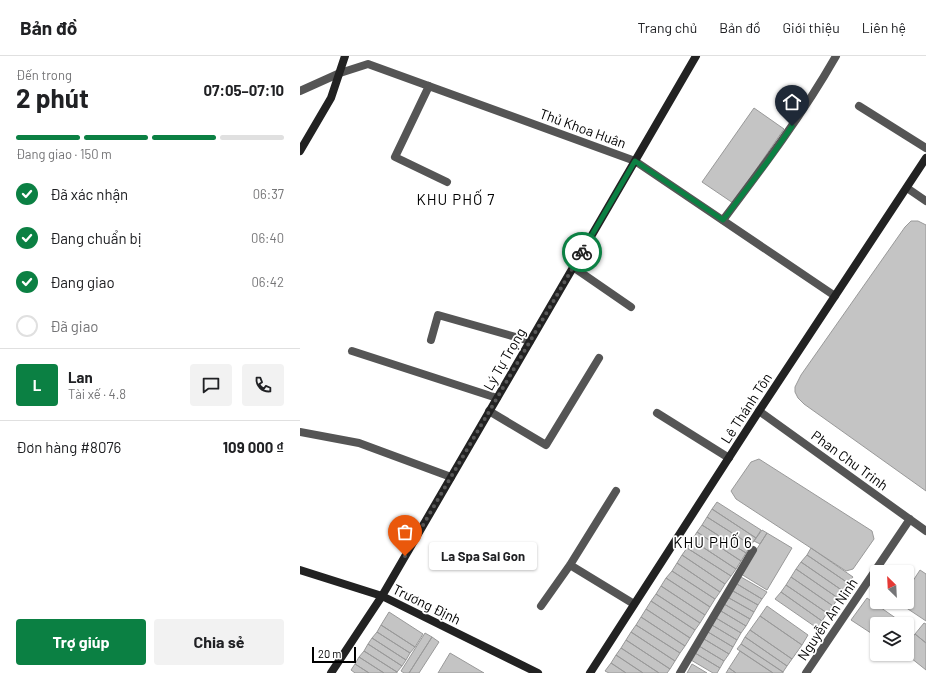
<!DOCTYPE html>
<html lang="vi">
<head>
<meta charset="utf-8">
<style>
  body { margin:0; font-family:Barlow,sans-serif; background:#f2f2f2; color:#202124; height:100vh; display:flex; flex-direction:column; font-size:15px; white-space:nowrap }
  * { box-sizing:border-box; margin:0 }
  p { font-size:13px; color:#757577 }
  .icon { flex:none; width:22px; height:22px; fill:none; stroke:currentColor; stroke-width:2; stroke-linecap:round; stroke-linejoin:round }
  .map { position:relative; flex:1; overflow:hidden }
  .side { display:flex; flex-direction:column; background:#fff; width:300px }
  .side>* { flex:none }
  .needle { width:26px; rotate:336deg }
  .controls { position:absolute; left:570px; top:509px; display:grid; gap:8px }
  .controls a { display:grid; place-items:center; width:44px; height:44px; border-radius:4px; background:#fff; box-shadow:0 1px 3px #0004; font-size:20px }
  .scale { position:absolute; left:12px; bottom:10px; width:44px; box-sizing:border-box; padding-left:4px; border:2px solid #000; border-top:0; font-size:11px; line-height:14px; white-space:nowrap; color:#000; -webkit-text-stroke:3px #fff; paint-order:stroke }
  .pin { position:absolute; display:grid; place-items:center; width:34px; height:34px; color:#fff; margin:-41px -17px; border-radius:50% 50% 50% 0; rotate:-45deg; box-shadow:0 0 4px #0007 }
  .pin .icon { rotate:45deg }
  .courier { position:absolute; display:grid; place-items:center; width:40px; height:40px; margin:-20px; border:3px solid #0b8043; border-radius:50%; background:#fff; color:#222; box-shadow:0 1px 5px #0007 }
  .bubble { position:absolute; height:28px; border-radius:4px; background:#fff; box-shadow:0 1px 3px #0004; font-size:13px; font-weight:700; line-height:28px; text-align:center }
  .head em { font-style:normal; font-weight:700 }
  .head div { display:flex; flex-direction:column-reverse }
  .head { display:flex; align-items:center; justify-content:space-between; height:68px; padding:0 16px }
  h1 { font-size:26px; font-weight:700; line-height:30px }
  .bar { display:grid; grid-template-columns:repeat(4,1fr); gap:6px 4px; align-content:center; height:48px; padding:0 16px }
  .bar i { height:5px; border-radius:3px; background:#e0e0e0 }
  .bar .on { background:#0b8043 }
  .bar p { grid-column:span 4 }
  .line { display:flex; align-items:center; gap:10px; padding:0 16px; border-top:1px solid #e0e0e0 }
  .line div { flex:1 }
  .round { display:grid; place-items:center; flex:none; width:42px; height:42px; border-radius:4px; background:#f2f2f2 }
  ol { padding:0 16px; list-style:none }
  li { display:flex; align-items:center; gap:12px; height:44px }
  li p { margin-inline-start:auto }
  li .icon { padding:4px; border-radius:50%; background:#0b8043; color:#fff; stroke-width:4 }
  li:last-child { color:#757577 }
  li i { width:22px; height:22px; border:2px solid #e0e0e0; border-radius:50% }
  .button { display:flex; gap:8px; margin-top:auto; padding:8px 16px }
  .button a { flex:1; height:46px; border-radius:4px; background:#0b8043; color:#fff; font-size:16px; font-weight:700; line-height:46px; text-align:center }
  .button a+a { background:#f2f2f2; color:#202124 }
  header { display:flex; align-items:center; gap:24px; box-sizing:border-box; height:56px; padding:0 20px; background:#fff; border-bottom:1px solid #e0e0e0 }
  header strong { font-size:19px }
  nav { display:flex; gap:22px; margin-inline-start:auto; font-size:14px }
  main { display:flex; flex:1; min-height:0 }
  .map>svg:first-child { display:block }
  .building { fill:#c4c4c4; stroke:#999 }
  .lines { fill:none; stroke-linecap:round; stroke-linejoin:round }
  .lane { stroke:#555; stroke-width:8 }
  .street { stroke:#555; stroke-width:8 }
  .secondary { stroke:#222; stroke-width:8 }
  .done { stroke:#595959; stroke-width:4; stroke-dasharray:0 7.2 }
  .route { stroke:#0b8043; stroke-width:5 }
  .labels { text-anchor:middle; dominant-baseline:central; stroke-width:3.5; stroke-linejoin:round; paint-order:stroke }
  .street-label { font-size:14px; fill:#000; stroke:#fff }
  .neighbourhood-label { font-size:15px; letter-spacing:1px; fill:#000; stroke:#fff }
</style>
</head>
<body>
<header>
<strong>Bản đồ</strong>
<nav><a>Trang chủ</a><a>Bản đồ</a><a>Giới thiệu</a><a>Liên hệ</a></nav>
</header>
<main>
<section class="side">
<div class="head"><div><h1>2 phút</h1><p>Đến trong</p></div><em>07:05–07:10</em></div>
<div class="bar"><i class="on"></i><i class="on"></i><i class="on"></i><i></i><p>Đang giao · 150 m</p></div>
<ol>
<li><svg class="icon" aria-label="check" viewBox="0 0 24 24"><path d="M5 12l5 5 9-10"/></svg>Đã xác nhận<p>06:37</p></li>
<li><svg class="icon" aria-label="check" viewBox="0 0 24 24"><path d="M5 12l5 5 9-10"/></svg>Đang chuẩn bị<p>06:40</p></li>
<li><svg class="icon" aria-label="check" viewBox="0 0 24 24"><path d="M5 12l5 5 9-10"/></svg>Đang giao<p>06:42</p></li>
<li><i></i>Đã giao</li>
</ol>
<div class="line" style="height:72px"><b class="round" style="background:#0b8043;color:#fff">L</b><div><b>Lan</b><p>Tài xế · 4.8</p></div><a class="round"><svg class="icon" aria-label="chat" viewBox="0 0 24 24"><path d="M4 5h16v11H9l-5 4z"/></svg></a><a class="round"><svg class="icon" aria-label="phone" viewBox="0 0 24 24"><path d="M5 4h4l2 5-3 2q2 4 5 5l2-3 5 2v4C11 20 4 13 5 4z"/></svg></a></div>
<div class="line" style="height:52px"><div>Đơn hàng #8076</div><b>109 000 ₫</b></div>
<div class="button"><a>Trợ giúp</a><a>Chia sẻ</a></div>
</section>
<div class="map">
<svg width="626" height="617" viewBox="0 0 626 617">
  <rect width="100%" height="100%" fill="#fff"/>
  <path class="building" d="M454,52L484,73L433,147L402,126Z
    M611,165H618L626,169V435L504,348L498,342L495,336V331L501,319L605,171Z
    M459,403L572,475L574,483L553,513L546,515L436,443L431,435L451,406Z
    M417,446L461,474L456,482L412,453Z
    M412,453L456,482L451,489L407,461Z
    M407,461L451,489L446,497L402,469Z
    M402,469L446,497L441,505L397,476Z
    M462,474L467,477L460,488L454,485Z
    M397,476L441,505L436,513L392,484Z
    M467,477L492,492L467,534L441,518Z
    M392,484L436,513L431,520L387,492Z
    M387,492L431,520L425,528L382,499Z
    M511,492L553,521L548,527L507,499Z
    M382,499L425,528L420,536L377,507Z
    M507,499L548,527L543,535L501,506Z
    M501,506L543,535L538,542L496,513Z
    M377,507L420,536L415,543L372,515Z
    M496,513L538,542L533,550L491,521Z
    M620,514L626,518V565L599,547L607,546V534Z
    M372,515L415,543L410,551L366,522Z
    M441,521L467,536L462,543L437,528Z
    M491,521L533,550L527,557L486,529Z
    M366,522L410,551L405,559L361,530Z
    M437,528L462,543L458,549L433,535Z
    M486,529L527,557L522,565L481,536Z
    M361,530L405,559L400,567L356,538Z
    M433,535L458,549L454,556L429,542Z
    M481,536L522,565L517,572L475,543Z
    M356,538L400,567L395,574L351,545Z
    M429,542L454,556L450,563L424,548Z
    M567,542L597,563L593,568H577V581L551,564Z
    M351,545L395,574L390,582L346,553Z
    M424,548L450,563L446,570L421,555Z
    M467,550L508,579L502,589L460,560Z
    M346,553L390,582L385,590L341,561Z
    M421,555L446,570L441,577L416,562Z
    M89,556L123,578L115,591L81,569Z
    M460,560L502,589L492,603L450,574Z
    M341,561L385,590L380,597L336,569Z
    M416,562L441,577L437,584L412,569Z
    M624,567L626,568V587L615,578Z
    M81,569L115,591L110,597L77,576Z
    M336,569L380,597L375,605L331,576Z
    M412,569L437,584L433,591L408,576Z
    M450,574L492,603L487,610L445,581Z
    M77,576L110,597L106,604L72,582Z
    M331,576L375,605L370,613L326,584Z
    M408,576L433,591L429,598L404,583Z
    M125,577L132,581L109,617H104L101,615Z
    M615,578L626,587V614L606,598L607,588Z
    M132,581L139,586L119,617H109Z
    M445,581L487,610L483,616L441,588Z
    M72,582L106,604L102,610L68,588Z
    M404,583L429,598L424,605L399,590Z
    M326,584L370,613L367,617H359L321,592Z
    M68,588L102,610L97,616L64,595Z
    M441,588L483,616V617H473L437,593Z
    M399,590L424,605L420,612L395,597Z
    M321,592L359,617H343L316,599Z
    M64,595L97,616V617H84L59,601Z
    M440,595L473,617H436L429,612Z
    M150,597L184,617H138Z
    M395,597L420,612L417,617H413L391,604Z
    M316,599L343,617H326L311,607Z
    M59,601L84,617H69L55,608Z
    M311,607L326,617H309L305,615Z
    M55,608L69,617H55L51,614Z
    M392,608L407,617H387Z
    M429,612L436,617H426Z"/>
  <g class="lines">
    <path class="lane" d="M129,30L95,101L147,126
      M559,50L626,92
      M423,164C463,111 503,58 536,0
      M273,211L331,251
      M131,284L138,259L230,285
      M52,295L197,342
      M189,355L246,389L299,302
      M357,357L429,402
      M270,509L334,548
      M241,550L270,509L316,435
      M380,617L453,494"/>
    <path class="street" d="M0,35L40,17L68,8L335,105L535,240
      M607,132L626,145
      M459,355L626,475
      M0,376L59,387L151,421
      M506,617L610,463"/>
    <path class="secondary" d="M0,95L31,42L45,0
      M0,514L82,540L238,617
      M31,617L82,540L396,0
      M290,617L459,355L626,102"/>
  </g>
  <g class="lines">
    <path class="done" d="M105,500L282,196"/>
    <path class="route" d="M282,196L335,105L423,164L468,105L492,70"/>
  </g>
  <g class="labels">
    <g class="street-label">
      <text transform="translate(283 72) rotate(20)">Thủ Khoa Huân</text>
      <text transform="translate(204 303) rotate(-60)">Lý Tự Trọng</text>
      <text transform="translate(446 352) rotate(-57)">Lê Thánh Tôn</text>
      <text transform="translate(550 404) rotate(36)">Phan Chu Trinh</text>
      <text transform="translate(127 548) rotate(26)">Trương Định</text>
      <text transform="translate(527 563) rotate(-56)">Nguyễn An Ninh</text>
    </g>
    <g class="neighbourhood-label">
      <text x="156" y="143">KHU PHỐ 7</text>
      <text x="413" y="486">KHU PHỐ 6</text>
    </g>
  </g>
</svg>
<div class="controls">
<a><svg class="needle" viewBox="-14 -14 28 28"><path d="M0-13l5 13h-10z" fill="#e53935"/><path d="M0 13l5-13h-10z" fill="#757577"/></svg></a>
<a><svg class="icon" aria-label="layers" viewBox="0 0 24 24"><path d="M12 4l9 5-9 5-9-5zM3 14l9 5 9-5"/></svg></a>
</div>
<div class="scale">20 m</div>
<div class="pin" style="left:105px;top:500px;background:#ea580c"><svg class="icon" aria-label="bag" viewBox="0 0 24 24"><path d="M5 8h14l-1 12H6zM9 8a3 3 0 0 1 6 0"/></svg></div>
<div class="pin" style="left:492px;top:70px;background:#1f2937"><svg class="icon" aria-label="home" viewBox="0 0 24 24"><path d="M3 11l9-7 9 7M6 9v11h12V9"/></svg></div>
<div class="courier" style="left:282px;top:196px"><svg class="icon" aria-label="bike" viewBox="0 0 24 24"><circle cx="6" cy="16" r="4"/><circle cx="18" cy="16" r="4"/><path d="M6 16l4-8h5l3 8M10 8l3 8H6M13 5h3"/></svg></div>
<div class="bubble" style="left:129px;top:486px;width:108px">La Spa Sai Gon</div>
</div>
</main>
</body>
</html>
